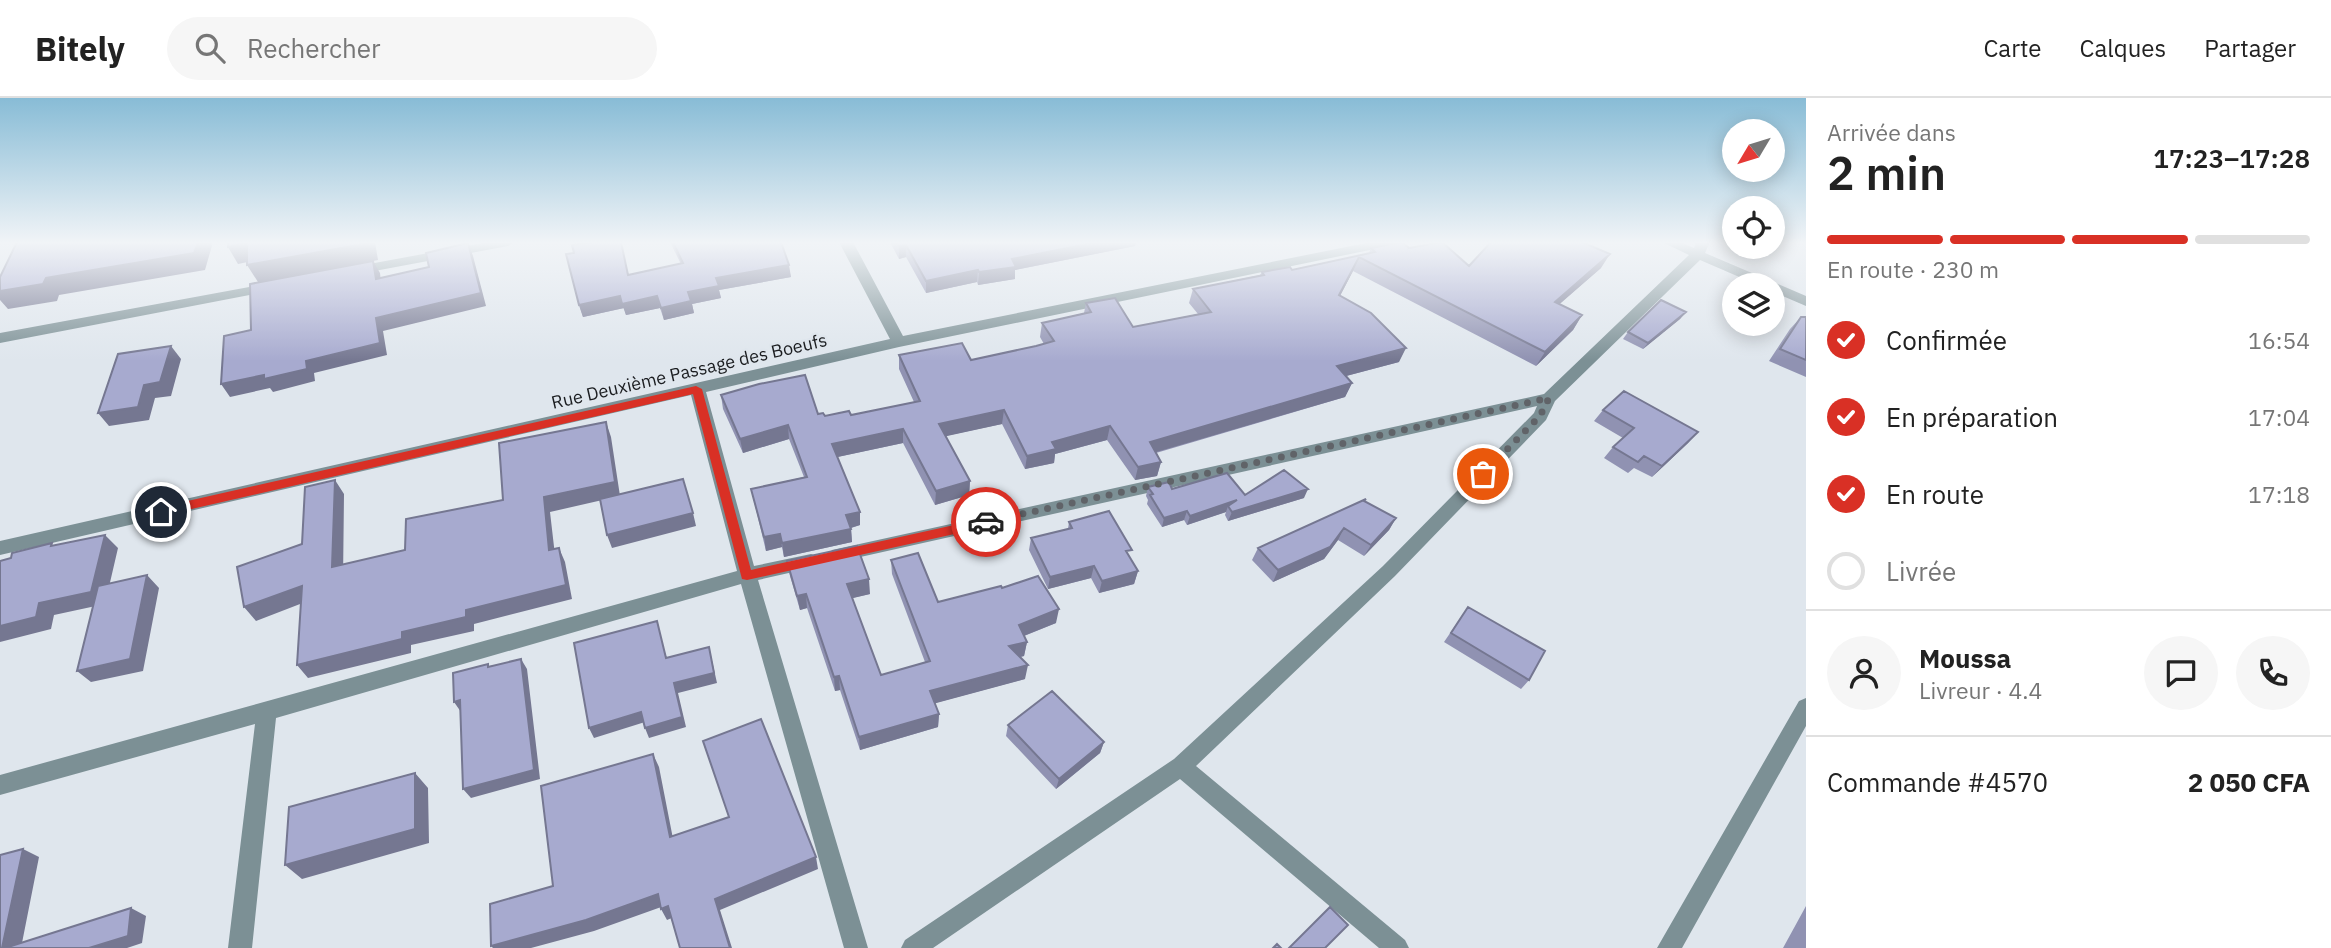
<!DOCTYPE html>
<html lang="fr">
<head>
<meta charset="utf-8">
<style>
  body { margin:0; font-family:"IBM Plex Sans",sans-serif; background:#f6f6f6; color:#222; height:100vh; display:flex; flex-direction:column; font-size:26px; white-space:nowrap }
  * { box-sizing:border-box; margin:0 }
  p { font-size:23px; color:#767676 }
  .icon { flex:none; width:38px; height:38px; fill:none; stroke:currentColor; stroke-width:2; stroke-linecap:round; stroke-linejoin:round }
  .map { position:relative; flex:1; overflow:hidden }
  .details { display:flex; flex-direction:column; background:#fff; width:525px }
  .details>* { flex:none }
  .needle { width:46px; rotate:232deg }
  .fabs { position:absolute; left:1722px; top:21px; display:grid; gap:14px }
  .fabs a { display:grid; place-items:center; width:63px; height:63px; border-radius:50%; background:#fff; box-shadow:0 4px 18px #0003; font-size:35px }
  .pin { position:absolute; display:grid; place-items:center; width:60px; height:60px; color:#fff; margin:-30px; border:4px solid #fff; border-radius:50%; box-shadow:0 2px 7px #0007 }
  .courier { position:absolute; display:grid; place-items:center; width:70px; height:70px; margin:-35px; border:5px solid #d93025; border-radius:50%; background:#fff; color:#222; box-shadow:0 2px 9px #0007 }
  .overview em { font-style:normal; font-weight:600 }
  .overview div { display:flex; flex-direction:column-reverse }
  .overview { display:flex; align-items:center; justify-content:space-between; height:119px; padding:0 21px }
  h1 { font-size:46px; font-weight:600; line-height:52px }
  .bar { display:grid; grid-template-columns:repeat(4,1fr); gap:10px 7px; align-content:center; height:84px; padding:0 21px }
  .bar i { height:9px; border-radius:5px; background:#e0e0e0 }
  .bar .selected { background:#d93025 }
  .bar p { grid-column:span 4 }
  .line { display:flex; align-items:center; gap:18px; padding:0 21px; border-top:2px solid #e0e0e0 }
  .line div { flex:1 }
  .round { display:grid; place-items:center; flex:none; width:74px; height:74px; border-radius:37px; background:#f6f6f6 }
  ol { padding:0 21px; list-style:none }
  li { display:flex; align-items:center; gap:21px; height:77px }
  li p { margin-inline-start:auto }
  li .icon { padding:7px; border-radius:50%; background:#d93025; color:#fff; stroke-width:4 }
  li:last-child { color:#767676 }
  li i { width:38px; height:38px; border:4px solid #e0e0e0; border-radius:50% }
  header { display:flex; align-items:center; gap:42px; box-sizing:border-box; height:98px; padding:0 35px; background:#fff; border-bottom:2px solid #e0e0e0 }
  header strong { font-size:33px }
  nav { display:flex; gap:38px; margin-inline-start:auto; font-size:24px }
  .search { width:490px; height:63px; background:#f6f6f6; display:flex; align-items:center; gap:18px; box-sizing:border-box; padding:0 24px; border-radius:38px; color:#767676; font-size:26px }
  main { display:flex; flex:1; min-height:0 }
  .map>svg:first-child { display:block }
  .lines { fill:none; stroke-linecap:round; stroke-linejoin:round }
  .street { fill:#7c9095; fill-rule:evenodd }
  .wall { fill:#9092b2 }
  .shaded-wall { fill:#757791 }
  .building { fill:#a7aacf; stroke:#757791; stroke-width:2 }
  .route { fill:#d93025 }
  .done { stroke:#606368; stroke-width:7; stroke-dasharray:0 12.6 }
  .labels { text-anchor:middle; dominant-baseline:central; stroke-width:5; stroke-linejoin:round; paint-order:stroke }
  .street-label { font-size:18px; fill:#1b1d20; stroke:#dfe6ed }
</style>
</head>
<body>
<header>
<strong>Bitely</strong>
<div class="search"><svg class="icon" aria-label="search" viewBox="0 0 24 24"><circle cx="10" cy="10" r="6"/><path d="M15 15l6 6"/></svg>Rechercher</div>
<nav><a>Carte</a><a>Calques</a><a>Partager</a></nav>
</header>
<main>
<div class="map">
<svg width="1806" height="850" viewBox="0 0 1806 850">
  <rect width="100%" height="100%" fill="#dfe6ed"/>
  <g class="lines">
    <path class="street" d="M488,144H515L508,148L353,177L346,173L353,169Z
      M839,144H853L903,238L1371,144H1396L1389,148L899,249L706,294L754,468L811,456L817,458L820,463L817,468L811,470L758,482L868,850H844L741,486L276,620L252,850H228L255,626L0,697V677L737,473L691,297L0,457V443L890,241Z
      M1662,144H1680L1694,150L1696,144H1710L1705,155L1806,198V208L1773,194V187H1758L1700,162L1555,303L1546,322L1395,478L1196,668L1405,842L1409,850H1379L1180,681L933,850H901L905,842L1174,661L1383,468L1534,315L1537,308L838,464L832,462L829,457L832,452L1544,296L1689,157Z
      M271,185L278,189L276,192L0,245V235Z
      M1806,600V628L1682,850H1657L1799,603Z"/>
  </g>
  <path class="wall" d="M670,144H781L791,179L719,192L721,200L692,206L694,215L664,222L660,210L626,217L624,210L583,219L579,207L574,155L629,177L681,166Z
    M890,144H1136L1135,148L1015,172V181L978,187L977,184L926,195L906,159L899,161Z
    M1371,150H1409L1469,168L1601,170L1559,206L1582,217L1573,232L1536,268L1353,173L1340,198L1399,264L1346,278L1352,285L1345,299L1156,355L1161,364L1157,378L1135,382L1107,342L1055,356L1054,365L1025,371L1002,326L945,338L970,383L969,397L935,407L903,345L837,359L860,427L851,430L852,444L784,459L782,449L766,453L751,391L804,379L789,341L743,355L723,311L721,297L818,316L825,318L851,317L914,304L899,271V257L971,262L1036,248L1044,246L1040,239L1042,225L1084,215L1086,205L1133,229L1198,216L1189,205L1193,191L1260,177L1262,174L1292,172L1369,155Z
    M1686,214L1680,221L1643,251L1623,241L1628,234Z
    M1801,219H1806V279L1769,263L1790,231Z
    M1603,312L1698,334L1688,345L1652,379L1634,370L1628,375L1604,360L1613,349L1623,340L1594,323Z
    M1148,389L1245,397L1304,400L1228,423L1225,417L1226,414L1187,427L1184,422L1162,429L1147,406L1148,402L1146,398Z
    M1364,403L1396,420L1389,432L1364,458L1338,442L1324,461L1273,484L1252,462L1258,450Z
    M1069,424L1130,460L1138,473L1134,486L1099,495L1091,480L1048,491L1029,452L1031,440L1068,431Z
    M891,462L938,504L1002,490L1056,525L1024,538L1027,544L1024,558L1020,559L1025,581L935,605L939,616L938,629L860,652L840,592L835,593L807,510L800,512L790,478L787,463L870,496L852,500L881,577L925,564L892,476Z
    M1468,509L1529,582L1521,591L1444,544Z
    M1008,627L1104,644L1100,655L1056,691L1006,638Z
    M1806,808V850H1783Z"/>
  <path class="shaded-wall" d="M198,144H213L205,172L59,197L57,203L8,211L0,202V193L46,180Z
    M369,144H375L378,162L373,163L380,175L382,194L258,184L247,167Z
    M1098,144H1136L1135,148L1015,172V181L978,187L979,174L1012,161Z
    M247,145L257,162L238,166L228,149Z
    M468,145L473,158L486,208L383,233L387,257L314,275L315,283L273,294L270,290L230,299L221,286L306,263L376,220Z
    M906,147V159L899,161V148Z
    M1610,156L1601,170L1546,218L1555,204Z
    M1359,159L1353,173L1333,211L1339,197Z
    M789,167L791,179L719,192L721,200L692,206L694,215L664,222L661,210L716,180Z
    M978,172L977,184L926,195V183Z
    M620,198L624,210L583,219L579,207Z
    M657,198L660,210L626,217L622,206Z
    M1686,214L1680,221L1643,251L1648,245Z
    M1582,217L1573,232L1536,268L1545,254Z
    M171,248L181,261L171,298L155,300L149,322L109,328L98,315L144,287Z
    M1406,250L1399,264L1331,282L1337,268Z
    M1352,285L1345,299L1146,357L1150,344Z
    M1004,312L1002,326L938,340L939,326Z
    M606,324L611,339L620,398L550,414L556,466L549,452L544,399Z
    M788,327L789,341L743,355L740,341Z
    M1110,328L1107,342L1055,356L1054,365L1025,371L1027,358L1052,344Z
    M903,331V345L833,360L832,346Z
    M1698,334L1688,345L1652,379L1662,368Z
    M1161,364L1157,378L1135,382L1138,369Z
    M335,382L344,396L343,483L332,469Z
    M970,383L969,397L935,407L936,393Z
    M1308,391L1304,400L1228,423L1232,414Z
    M1237,402L1228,408L1226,414L1187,427L1190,418Z
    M1187,413L1184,422L1162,429L1164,420Z
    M860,414V427L847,431L846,417Z
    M693,415L696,428L612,450L607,437Z
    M1396,420L1389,432L1364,458L1371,447Z
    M1344,430L1338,442L1324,461L1273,484L1278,472Z
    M851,431L852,444L784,459L782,445Z
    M780,436L782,449L766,453L764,439Z
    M105,437L118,450L105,506L54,517L51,531L0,544V528L39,505Z
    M559,450L565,464L572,501L474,526V533L411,547V555L308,580L297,567L402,534Z
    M1094,468L1091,480L1048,491L1050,479Z
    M1138,473L1134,486L1099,495L1102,483Z
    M147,477L159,490L143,573L91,584L77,573Z
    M869,481L870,496L849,501L847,486Z
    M302,488L313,501L256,523L244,509Z
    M806,496L807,510L800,512L797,498Z
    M1059,511L1056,525L1016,541L1019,527Z
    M1027,544L1024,558L1007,562L1009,548Z
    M709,549L717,585L678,595L686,629L649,640L645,630L674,585Z
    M521,561L527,571L540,681L471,700L463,691Z
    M1028,567L1025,581L929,607L930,593Z
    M839,578L840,592L835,593L834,579Z
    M460,602L461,614L454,604Z
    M641,614L645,624L594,640L589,630Z
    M939,616L938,629L860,652L859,639Z
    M1104,644L1100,655L1056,691L1059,681Z
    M653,656L659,669L675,751L670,739Z
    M415,675L428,690L429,745L302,781L285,767Z
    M23,751L39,759L21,850H2Z
    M816,759L818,771L720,812L732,850H730L715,801Z
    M658,796L664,808L594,833L531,850H493L491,848Z
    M668,808L674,819L667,822L661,811Z
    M131,810L146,818L142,845L127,850H89Z"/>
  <path class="building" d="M17,144H198L194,155L46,180L43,186L0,193V179Z
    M228,144H369V145L247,167V145L228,149Z
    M594,144H621L628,177L683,165L673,144H781L789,167L716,180L719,188L688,194L691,203L661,210L657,198L622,206L620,198L579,207L566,156L574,155L572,147Z
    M896,144H1098L1012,161L1016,169L979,174L978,172L926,183L906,147L899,148Z
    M1402,144L1409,150L1442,144L1469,168L1491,144H1582L1610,156L1555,204L1582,217L1545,254L1359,159L1339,197L1371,215L1406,250L1337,268L1352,285L1150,344L1161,364L1138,369L1110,328L1052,344L1056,351L1027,358L1004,312L939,326L970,383L936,393L903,331L832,346L860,414L846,417L851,431L782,445L780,436L764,439L751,391L807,379L788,327L740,341L721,297L759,286L805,277L818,316L823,315L825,318L849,313L851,317L920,303L899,257L962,245L971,262L1036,248L1054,243L1042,225L1091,214L1086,205L1115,200L1133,229L1211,214L1193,191L1264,177L1262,174L1290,169L1292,172L1375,154L1371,150Z
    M468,145L481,195L376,220L380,245L306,263L307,271L264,281V277L221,286L224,238L251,232L250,186L373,163L376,181L429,169L426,155Z
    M1661,202L1686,214L1648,245L1628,234Z
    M1801,219H1806V262L1780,251Z
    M171,248L160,284L144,287L138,309L98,315L118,256Z
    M1624,293L1698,334L1662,368L1644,358L1638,364L1613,349L1634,330L1603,312Z
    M606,324L615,384L544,399L549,452L559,450L566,487L466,512V519L402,534V541L297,567L302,488L244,509L237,469L302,446L305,389L335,382L332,469L405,452L406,421L503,402L499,345Z
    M1284,372L1308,391L1232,414L1228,408L1237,402L1190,418L1187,413L1164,420L1150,397L1153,396L1148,389L1169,384L1172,391L1227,375L1245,397Z
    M683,381L693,415L607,437L600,401Z
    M1366,401L1364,403L1396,420L1371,447L1344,430L1330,449L1278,472L1258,450Z
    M1109,413L1132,452L1126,453L1138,473L1102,483L1094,468L1050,479L1031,440L1072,430L1069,424Z
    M105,437L91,494L39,505L36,519L0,528V463L11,460L12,455L52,445L51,448Z
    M857,448L869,481L847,486L881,577L930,563L891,462L918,455L938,504L1001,488L1002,490L1038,478L1059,511L1019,527L1027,544L1009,548L1028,567L930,593L939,616L859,639L839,578L834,579L806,496L797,498L787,463Z
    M147,477L130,561L77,573L98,488Z
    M1468,509L1545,553L1529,582L1451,535Z
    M657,523L666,560L709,549L714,575L674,585L682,619L645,630L641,614L589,630L574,545Z
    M521,561L534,672L463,691L460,602L454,604L453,575L488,566V569Z
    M1052,593L1104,644L1059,681L1008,627Z
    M761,621L816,759L715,801L730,850H680L668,808L661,811L658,796L586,822L491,848L490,806L553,788L541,688L653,656L670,739L729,719L703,643Z
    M415,675V731L285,767L289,709Z
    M23,751L2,850H0V757Z
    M1330,809L1348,827L1325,850H1289Z
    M131,810L128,838L89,850H5Z
    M1277,846L1281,850H1273Z"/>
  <linearGradient id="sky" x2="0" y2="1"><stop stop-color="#88bcd6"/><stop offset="0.55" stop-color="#f1f4f7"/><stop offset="1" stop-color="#f1f4f7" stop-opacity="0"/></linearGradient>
  <rect width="1806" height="263" fill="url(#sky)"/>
  <path class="route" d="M696,288L702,291L751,472L986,420L992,424L986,429L747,482L742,481L693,296L161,418L155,414L161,409Z"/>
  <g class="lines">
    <path class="done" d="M986,424L1549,300L1540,318L1483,376"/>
  </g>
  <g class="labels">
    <g class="street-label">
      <text transform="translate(689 273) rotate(-13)">Rue Deuxième Passage des Boeufs</text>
    </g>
  </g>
</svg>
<div class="fabs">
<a><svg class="needle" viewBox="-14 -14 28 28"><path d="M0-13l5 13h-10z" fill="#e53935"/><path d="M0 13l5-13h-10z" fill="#767676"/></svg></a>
<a><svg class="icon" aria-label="locate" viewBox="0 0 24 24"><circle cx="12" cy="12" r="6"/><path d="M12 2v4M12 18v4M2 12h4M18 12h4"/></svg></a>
<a><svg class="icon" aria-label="layers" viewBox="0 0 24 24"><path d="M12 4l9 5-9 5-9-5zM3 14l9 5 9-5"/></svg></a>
</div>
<div class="pin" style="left:1483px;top:376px;background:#ea580c"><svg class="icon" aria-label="bag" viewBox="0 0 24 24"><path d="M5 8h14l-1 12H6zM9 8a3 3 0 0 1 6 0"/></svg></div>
<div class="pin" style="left:161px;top:414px;background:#1f2937"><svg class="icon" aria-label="home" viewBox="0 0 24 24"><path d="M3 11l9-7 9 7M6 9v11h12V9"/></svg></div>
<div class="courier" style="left:986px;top:424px"><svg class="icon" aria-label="car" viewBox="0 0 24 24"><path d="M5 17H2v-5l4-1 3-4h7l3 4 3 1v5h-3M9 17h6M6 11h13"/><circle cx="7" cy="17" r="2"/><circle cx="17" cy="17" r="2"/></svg></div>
</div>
<section class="details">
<div class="overview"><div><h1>2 min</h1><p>Arrivée dans</p></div><em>17:23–17:28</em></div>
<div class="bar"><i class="selected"></i><i class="selected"></i><i class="selected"></i><i></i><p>En route · 230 m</p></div>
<ol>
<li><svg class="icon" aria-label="check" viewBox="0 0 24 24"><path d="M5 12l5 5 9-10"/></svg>Confirmée<p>16:54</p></li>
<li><svg class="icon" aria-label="check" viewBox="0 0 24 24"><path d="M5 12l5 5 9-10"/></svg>En préparation<p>17:04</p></li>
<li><svg class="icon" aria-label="check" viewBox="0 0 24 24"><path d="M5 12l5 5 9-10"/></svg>En route<p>17:18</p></li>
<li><i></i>Livrée</li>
</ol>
<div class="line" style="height:126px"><a class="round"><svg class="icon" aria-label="person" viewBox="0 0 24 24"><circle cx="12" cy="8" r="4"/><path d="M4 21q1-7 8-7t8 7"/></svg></a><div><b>Moussa</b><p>Livreur · 4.4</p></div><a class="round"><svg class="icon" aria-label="chat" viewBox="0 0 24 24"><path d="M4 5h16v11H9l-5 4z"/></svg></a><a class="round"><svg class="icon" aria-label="phone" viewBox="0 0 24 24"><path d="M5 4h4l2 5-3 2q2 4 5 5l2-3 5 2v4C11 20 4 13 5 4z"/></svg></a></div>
<div class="line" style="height:91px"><div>Commande #4570</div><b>2 050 CFA</b></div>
</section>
</main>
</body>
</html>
